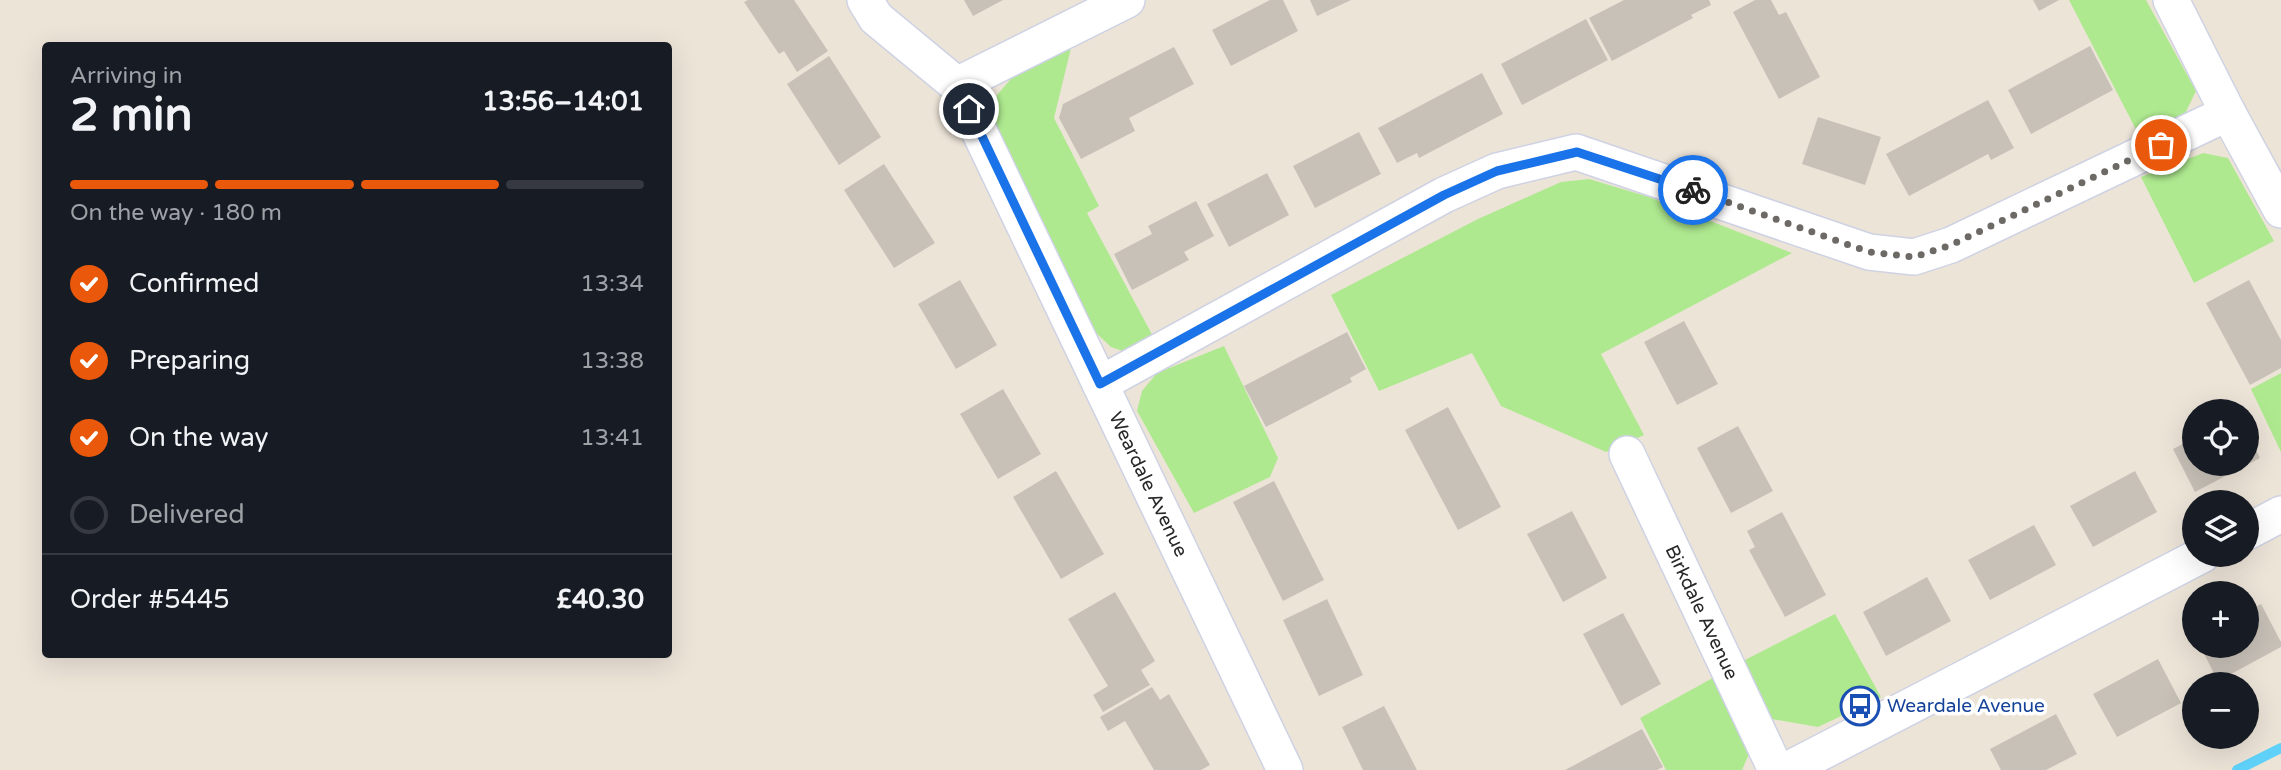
<!DOCTYPE html>
<html lang="en">
<head>
<meta charset="utf-8">
<style>
  body { margin:0; font-family:"Varela Round",sans-serif; background:#20242c; color:#f1f3f6; height:100vh; display:flex; flex-direction:column; font-size:26px; white-space:nowrap }
  * { box-sizing:border-box; margin:0 }
  p { font-size:23px; color:#9ea1a6 }
  .icon { flex:none; width:38px; height:38px; fill:none; stroke:currentColor; stroke-width:2; stroke-linecap:round; stroke-linejoin:round }
  .map { position:relative; flex:1; overflow:hidden }
  .sheet { position:absolute; left:42px; top:42px; width:630px; height:616px; display:flex; flex-direction:column; background:#171b24; border-radius:7px; box-shadow:0 7px 28px #0002 }
  .sheet>* { flex:none }
  .fabs { position:absolute; left:2182px; top:399px; display:grid; gap:14px }
  .fabs a { display:grid; place-items:center; width:77px; height:77px; border-radius:50%; background:#171b24; box-shadow:0 7px 28px #0002; font-size:35px }
  .pin { position:absolute; display:grid; place-items:center; width:60px; height:60px; color:#fff; margin:-30px; border:4px solid #fff; border-radius:50%; box-shadow:0 2px 7px #0007 }
  .courier { position:absolute; display:grid; place-items:center; width:70px; height:70px; margin:-35px; border:5px solid #1a73e8; border-radius:50%; background:#fff; color:#222; box-shadow:0 2px 9px #0007 }
  .head em { font-style:normal; font-weight:700 }
  .head div { display:flex; flex-direction:column-reverse }
  .head { display:flex; align-items:center; justify-content:space-between; height:119px; padding:0 28px }
  h1 { font-size:46px; font-weight:700; line-height:52px }
  .bar { display:grid; grid-template-columns:repeat(4,1fr); gap:10px 7px; align-content:center; height:84px; padding:0 28px }
  .bar i { height:9px; border-radius:5px; background:#363941 }
  .bar .selected { background:#ea580c }
  .bar p { grid-column:span 4 }
  .line { display:flex; align-items:center; gap:18px; padding:0 28px; border-top:2px solid #363941 }
  .line div { flex:1 }
  ol { padding:0 28px; list-style:none }
  li { display:flex; align-items:center; gap:21px; height:77px }
  li p { margin-inline-start:auto }
  li .icon { padding:7px; border-radius:50%; background:#ea580c; color:#fff; stroke-width:4 }
  li:last-child { color:#9ea1a6 }
  li i { width:38px; height:38px; border:4px solid #363941; border-radius:50% }
  .map>svg:first-child { display:block }
  .green { fill:#aee98f }
  .lines { fill:none; stroke-linecap:round; stroke-linejoin:round }
  .stream { stroke:#60d2fa; stroke-width:10 }
  .building { fill:#c8c1b8 }
  .minor-casing { stroke:#ced2e3; stroke-width:38 }
  .minor { stroke:#fff; stroke-width:35 }
  .done { stroke:#6d6a66; stroke-width:7; stroke-dasharray:0 12.6 }
  .route { stroke:#1a73e8; stroke-width:9 }
  .labels { text-anchor:middle; dominant-baseline:central; stroke-width:7; stroke-linejoin:round; paint-order:stroke }
  .street-label { font-size:19px; fill:#282828; stroke:#fff }
  .transit-label { font-size:19px; fill:#164399; stroke:#fff; text-anchor:start }
</style>
</head>
<body>
<div class="map">
<svg width="2281" height="770" viewBox="0 0 2281 770">
  <rect width="100%" height="100%" fill="#ede4d8"/>
  <path class="green" d="M2069,0H2146L2196,91L2179,126L2143,143Z
    M1071,48L1054,118L1099,206L1087,213L1156,342L1134,355L1111,347L1095,332L994,121L997,95L1016,73Z
    M2203,153L2228,158L2274,241L2194,283L2141,177Z
    M1589,179L1649,197L1792,253L1601,354L1644,435L1606,452L1501,406L1472,353L1379,391L1331,295L1478,219L1561,182Z
    M1224,346L1278,458L1270,477L1194,513L1137,411L1142,391L1157,373Z
    M2281,373V452L2251,389Z
    M1835,614L1881,697L1818,727L1772,719L1743,661Z
    M1720,674L1753,745L1742,770H1666L1640,718Z"/>
  <g class="lines">
    <path class="stream" d="M2237,770L2281,748"/>
  </g>
  <path class="building" d="M748,0H794L828,51L797,72L784,51L779,54L744,2Z
    M964,0H1003L973,16Z
    M1270,0H1283L1298,31L1231,66L1212,30Z
    M1310,0H1351L1317,16Z
    M1624,0H1709L1711,5L1691,15L1693,18L1612,61L1589,18Z
    M1755,0H1771L1779,15L1786,12L1820,77L1779,99L1733,12Z
    M2033,0H2059L2039,11Z
    M1586,19L1608,60L1522,105L1501,64Z
    M2090,46L2113,90L2031,134L2008,90Z
    M1174,47L1194,84L1129,118L1135,131L1081,159L1059,118L1063,104Z
    M829,56L881,137L839,165L787,84Z
    M1482,73L1503,114L1419,158L1417,153L1397,163L1378,128Z
    M1988,100L2014,148L1991,160L1988,154L1909,196L1886,154Z
    M1818,117L1881,137L1865,185L1802,164Z
    M1359,132L1381,174L1315,208L1293,166Z
    M884,164L935,243L894,268L844,190Z
    M1267,173L1289,215L1229,247L1207,204Z
    M1196,201L1214,236L1184,252L1189,260L1132,290L1114,254L1152,234L1148,226Z
    M960,280L997,345L956,369L918,304Z
    M2249,280L2281,340V368L2250,385L2206,303Z
    M1684,321L1718,384L1677,405L1644,342Z
    M1347,332L1366,369L1350,378L1352,382L1266,427L1244,386Z
    M1003,389L1041,454L998,479L960,414Z
    M1448,407L1501,507L1458,530L1405,430Z
    M1738,426L1773,491L1731,513L1697,448Z
    M2247,432L2260,458L2195,492L2173,449L2194,438V464H2247Z
    M1056,471L1104,554L1061,579L1013,497Z
    M2135,471L2157,512L2093,547L2070,506Z
    M1274,481L1324,580L1283,601L1233,502Z
    M1572,511L1607,578L1563,602L1527,534Z
    M1782,512L1826,595L1785,617L1749,550L1755,547L1747,531Z
    M2034,525L2056,565L1990,600L1968,560Z
    M1927,577L1951,621L1886,656L1863,612Z
    M1115,592L1155,661L1141,670L1150,685L1103,712L1093,695L1108,686L1068,619Z
    M1327,599L1363,675L1319,696L1283,620Z
    M2261,604L2281,642V647L2218,681L2200,646H2247V611Z
    M1623,613L1661,684L1621,706L1583,634Z
    M2158,659L2181,703L2117,737L2093,694Z
    M1152,687L1160,700L1169,694L1210,765L1201,770H1154L1125,721L1108,731L1100,717Z
    M1384,706L1417,770H1363L1342,727Z
    M2056,714L2077,754L2046,770H2001L1990,749Z
    M1642,729L1663,767L1657,770H1565Z"/>
  <g class="lines">
    <defs>
      <g id="minor">
        <path id="s1" d="M865,0L876,18L957,85L1285,770"/>
        <path d="M2171,0L2228,113L2281,210"/>
        <path d="M957,85L1127,0"/>
        <path d="M1100,384L1444,195L1497,171L1576,152L1869,252L1914,257L1951,245L2228,113"/>
        <path id="s2" d="M1627,454L1776,770"/>
        <path d="M2247,532L2281,514"/>
        <path d="M1787,770L2202,555"/>
      </g>
    </defs>
    <use href="#minor" class="minor-casing"/>
    <use href="#minor" class="minor"/>
  </g>
  <g class="lines">
    <path class="done" d="M1693,190L1869,252L1914,257L1951,245L2161,145"/>
    <path class="route" d="M969,109L1100,384L1444,195L1497,171L1577,152L1693,190"/>
  </g>
  <defs>
    <symbol id="bus-ring" viewBox="-11 -11 22 22"><circle r="9.5" fill="#fff" stroke="#1a4fb4" stroke-width="1.5"/><path d="M-5-6H5V4H4V6H2V4H-2V6H-4V4H-5ZM-3.5-4V0h7V-4ZM-3.5 1.2v1.5H-2V1.2ZM2 1.2v1.5H3.5V1.2Z" fill="#1a4fb4"/></symbol>
  </defs>
  <g fill-rule="evenodd">
    <use href="#bus-ring" x="1838" y="684" width="44" height="44"/>
  </g>
  <g class="labels">
    <g class="street-label">
      <text stroke="none"><textPath href="#s1" startOffset="569">Weardale Avenue</textPath></text>
      <text stroke="none"><textPath href="#s2" startOffset="175">Birkdale Avenue</textPath></text>
    </g>
    <g class="transit-label">
      <text x="1887" y="706">Weardale Avenue</text>
    </g>
  </g>
</svg>
<div class="fabs">
<a><svg class="icon" aria-label="locate" viewBox="0 0 24 24"><circle cx="12" cy="12" r="6"/><path d="M12 2v4M12 18v4M2 12h4M18 12h4"/></svg></a>
<a><svg class="icon" aria-label="layers" viewBox="0 0 24 24"><path d="M12 4l9 5-9 5-9-5zM3 14l9 5 9-5"/></svg></a>
<a>+</a>
<a>−</a>
</div>
<div class="pin" style="left:2161px;top:145px;background:#ea580c"><svg class="icon" aria-label="bag" viewBox="0 0 24 24"><path d="M5 8h14l-1 12H6zM9 8a3 3 0 0 1 6 0"/></svg></div>
<div class="pin" style="left:969px;top:109px;background:#1f2937"><svg class="icon" aria-label="home" viewBox="0 0 24 24"><path d="M3 11l9-7 9 7M6 9v11h12V9"/></svg></div>
<div class="courier" style="left:1693px;top:190px"><svg class="icon" aria-label="bike" viewBox="0 0 24 24"><circle cx="6" cy="16" r="4"/><circle cx="18" cy="16" r="4"/><path d="M6 16l4-8h5l3 8M10 8l3 8H6M13 5h3"/></svg></div>
<section class="sheet">
<div class="head"><div><h1>2 min</h1><p>Arriving in</p></div><em>13:56–14:01</em></div>
<div class="bar"><i class="selected"></i><i class="selected"></i><i class="selected"></i><i></i><p>On the way · 180 m</p></div>
<ol>
<li><svg class="icon" aria-label="check" viewBox="0 0 24 24"><path d="M5 12l5 5 9-10"/></svg>Confirmed<p>13:34</p></li>
<li><svg class="icon" aria-label="check" viewBox="0 0 24 24"><path d="M5 12l5 5 9-10"/></svg>Preparing<p>13:38</p></li>
<li><svg class="icon" aria-label="check" viewBox="0 0 24 24"><path d="M5 12l5 5 9-10"/></svg>On the way<p>13:41</p></li>
<li><i></i>Delivered</li>
</ol>
<div class="line" style="height:91px"><div>Order #5445</div><b>£40.30</b></div>
</section>
</div>
</body>
</html>
